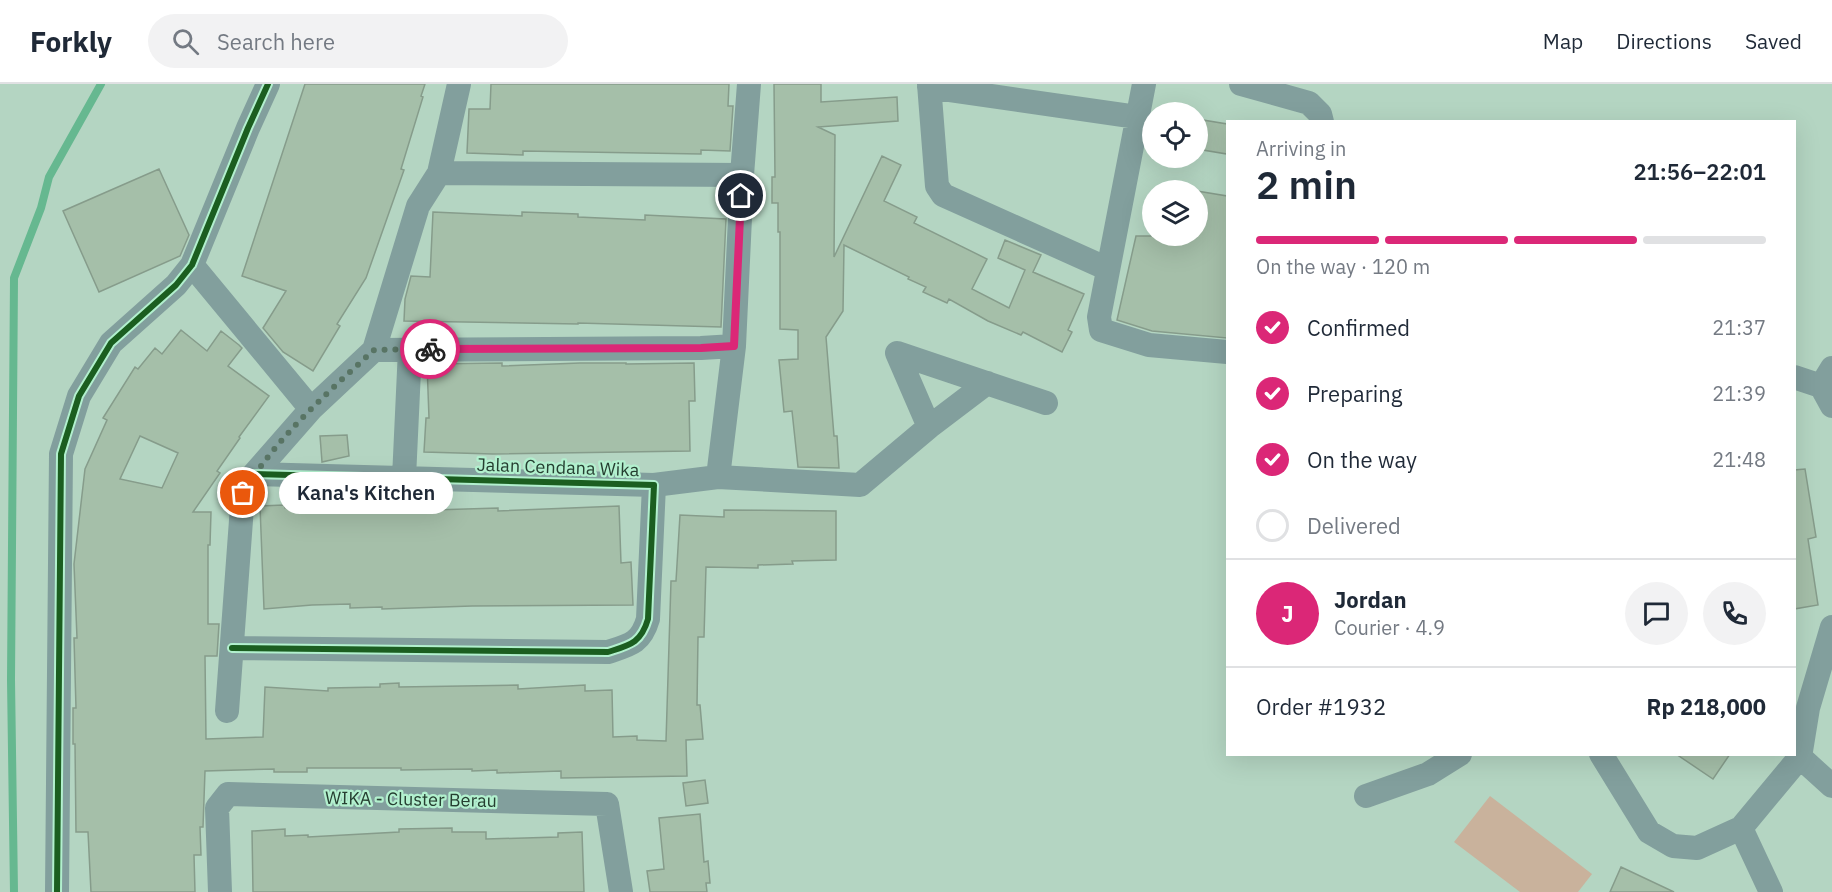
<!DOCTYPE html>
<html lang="en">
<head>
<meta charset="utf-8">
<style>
  body { margin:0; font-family:"IBM Plex Sans",sans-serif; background:#f2f2f3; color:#1f2937; height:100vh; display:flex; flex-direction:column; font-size:22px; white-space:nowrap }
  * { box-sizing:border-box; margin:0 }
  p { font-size:20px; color:#747a83 }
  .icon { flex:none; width:33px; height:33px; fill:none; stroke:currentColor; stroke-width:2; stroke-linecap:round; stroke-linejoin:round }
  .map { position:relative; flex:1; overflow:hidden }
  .details { position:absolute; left:1226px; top:36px; width:570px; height:636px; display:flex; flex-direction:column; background:#fff; border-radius:0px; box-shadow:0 6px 24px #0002 }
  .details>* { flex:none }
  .controls { position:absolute; left:1142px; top:18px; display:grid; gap:12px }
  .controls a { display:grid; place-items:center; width:66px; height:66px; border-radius:50%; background:#fff; box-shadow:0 6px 24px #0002; font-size:30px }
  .pin { position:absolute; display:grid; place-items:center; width:51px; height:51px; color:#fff; margin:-26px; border:3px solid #fff; border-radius:50%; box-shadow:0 2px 6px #0007 }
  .courier { position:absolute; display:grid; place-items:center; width:60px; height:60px; margin:-30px; border:4px solid #db2777; border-radius:50%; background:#fff; color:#222; box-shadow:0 2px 8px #0007 }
  .bubble { position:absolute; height:42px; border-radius:21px; background:#fff; box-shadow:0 6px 24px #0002; font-size:20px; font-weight:600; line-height:42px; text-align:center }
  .head em { font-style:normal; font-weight:600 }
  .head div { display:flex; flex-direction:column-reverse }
  .head { display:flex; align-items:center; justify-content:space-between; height:102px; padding:0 30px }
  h1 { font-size:39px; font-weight:600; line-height:45px }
  .bar { display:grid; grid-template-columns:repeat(4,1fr); gap:9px 6px; align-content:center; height:72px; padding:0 30px }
  .bar i { height:8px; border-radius:4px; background:#e0e1e3 }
  .bar .on { background:#db2777 }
  .bar p { grid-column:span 4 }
  .line { display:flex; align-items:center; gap:15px; padding:0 30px; border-top:2px solid #e0e1e3 }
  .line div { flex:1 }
  .round { display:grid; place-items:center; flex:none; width:63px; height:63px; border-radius:32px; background:#f2f2f3 }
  ol { padding:0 30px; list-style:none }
  li { display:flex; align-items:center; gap:18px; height:66px }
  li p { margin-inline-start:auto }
  li .icon { padding:6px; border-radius:50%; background:#db2777; color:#fff; stroke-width:4 }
  li:last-child { color:#747a83 }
  li i { width:33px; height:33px; border:3px solid #e0e1e3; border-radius:50% }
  header { display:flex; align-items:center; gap:36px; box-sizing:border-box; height:84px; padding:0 30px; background:#fff; border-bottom:2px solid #e0e1e3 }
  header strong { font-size:28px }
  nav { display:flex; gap:33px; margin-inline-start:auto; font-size:21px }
  .search { width:420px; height:54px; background:#f2f2f3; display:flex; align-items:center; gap:15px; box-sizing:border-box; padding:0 21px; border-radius:33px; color:#747a83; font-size:22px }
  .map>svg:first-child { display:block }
  .green { fill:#c9b29c }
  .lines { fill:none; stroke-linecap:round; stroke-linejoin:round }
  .stream { stroke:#66b890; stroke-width:8 }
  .building { fill:#a5bfa9; stroke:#869c8b; stroke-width:1.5; fill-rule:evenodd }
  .minor { stroke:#829f9d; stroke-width:24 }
  .cycleway-casing { stroke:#b2f0ce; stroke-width:10 }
  .cycleway { stroke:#1b5e20; stroke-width:6 }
  .done { stroke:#587464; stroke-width:6; stroke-dasharray:0 10.8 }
  .route { stroke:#db2777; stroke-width:8 }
  .labels { text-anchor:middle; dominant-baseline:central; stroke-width:4.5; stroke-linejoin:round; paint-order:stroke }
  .street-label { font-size:18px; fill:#263f31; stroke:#b2f0ce }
</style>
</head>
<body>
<header>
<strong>Forkly</strong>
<div class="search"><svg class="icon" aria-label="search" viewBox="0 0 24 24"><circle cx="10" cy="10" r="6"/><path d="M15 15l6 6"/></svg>Search here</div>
<nav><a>Map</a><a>Directions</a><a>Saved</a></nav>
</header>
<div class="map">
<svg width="1832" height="808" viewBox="0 0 1832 808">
  <rect width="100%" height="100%" fill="#b4d5c2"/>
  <path class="green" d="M1490,712L1592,790L1578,808H1520L1454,758Z"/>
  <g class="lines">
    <path class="stream" d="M14,808L11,596L14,194L41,124L49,93L101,0"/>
  </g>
  <path class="building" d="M305,0H425L421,12L423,13L401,85L404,86L366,194L337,240L340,242L313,287L283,268L263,244L286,207L242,192Z
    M491,0H729L728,22H733L730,67L701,66V70L523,67V71L467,69L469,25H490Z
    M774,0H821V18L897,13L898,37L818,43L835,51L834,173L882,72L901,81L884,117L917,133L914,139L987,175L972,205L1009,224L1025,186L998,174L1005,156L1041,171L1033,188L1084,210L1068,246L1072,248L1062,268L1023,248L1021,251L988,237L949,215L947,219L923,208L926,203L908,195L909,193L844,161L843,227L826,253L834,352H837L839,384L798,383L792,327L784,328L779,276L798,275V246L780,245V148H778V119H772V93H775Z
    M1197,35L1227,40V70L1197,65Z
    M159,85L189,151L180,172L99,208L63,127Z
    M1197,107L1227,112V254L1152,247L1117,236L1136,152H1197Z
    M433,128L522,132V128L578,130V133L645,136V131L726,135L721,243L578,239V240L404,237L405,215L411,192L430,193Z
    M181,246L207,267L221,247L239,261L242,264L228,282L269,312L239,353L240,354L217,387L220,389L193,428H211L210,461H208V540H219L217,572H205L206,655L263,653L265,603L328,607V604L380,603V600L399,599V603L518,601V605L585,601V607L612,606L613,653L637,652V656L666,657L671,497H676L680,431L724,433V426L836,427V476L792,477L793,480L758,481V484L706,483L704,553H698L697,621H700L703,655L686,656L687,692L561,694V687L497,689V686L472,687V685L401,686V684H307V688H274V685L205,687L203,743H200L201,771H194L195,808H91L88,748H76L75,660H73V624H76L74,554H77L74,480L85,385L107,336L103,334L135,283L138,285L155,264L162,270ZM140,352L178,369L162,404L120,395Z
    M502,279V282L580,279H626V280L694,279L695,317H689L690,367L493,370L424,368L426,334H429L427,280Z
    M347,351L349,372L322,378L320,352Z
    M1805,385L1816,453L1808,455L1818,521L1794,525V386Z
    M284,421L285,424L376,422V425L433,423V426L498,424V427L619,422L621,479L631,478L633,521L472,522L382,525V523L350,524V520L312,521L264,525L260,422Z
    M1676,670H1730L1713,695Z
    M705,696L708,719L686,722L683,699Z
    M700,730L704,778L708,777L710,799H706L707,808H650L647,787L664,785L659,734Z
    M452,744V748H486V755L558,753V749L582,748L584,808H253L252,747L285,745V752L308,751V753L399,748V745Z
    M1621,783L1674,808H1610Z"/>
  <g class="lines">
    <path class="minor" d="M929,0L937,102L943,111L1108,185
      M1144,0L1099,233L1101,246L1149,261L1227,268
      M1241,0L1309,19L1320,30L1322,38
      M929,3L1137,33
      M439,89L459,0
      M742,91L749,0
      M192,181L311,325L254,390L243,409L227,627
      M374,266L418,122L439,89L742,91L734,262
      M1794,293L1821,302L1832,322
      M987,299L929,343L897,269L1046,319
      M1821,302L1832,284
      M311,325L374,266L701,264L734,262L718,393L654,401
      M718,393L860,401L929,343
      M404,394L410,265
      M232,564L608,568C630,561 641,559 648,535L654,401L254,390
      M1601,670L1649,748L1673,762L1697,764L1741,744L1800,673L1808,624L1832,543
      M1800,673L1832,702
      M1366,712L1428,690L1460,670
      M1741,744L1771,808
      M57,808L61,370L79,312L111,259L176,201L192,181L248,44L268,0
      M220,808L217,724L228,710L607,720L621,808"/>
    <defs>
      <path id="cycleway" d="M232,564L608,568C630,561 641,559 648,535L654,401L254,390
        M57,808L61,370L79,312L111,259L176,201L192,181L248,44L268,0"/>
    </defs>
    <use href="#cycleway" class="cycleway-casing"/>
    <use href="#cycleway" class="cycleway"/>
  </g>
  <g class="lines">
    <path class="done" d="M243,409C276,354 327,309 374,266L430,265"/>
    <path class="route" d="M430,265L701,264L734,262L741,112"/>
  </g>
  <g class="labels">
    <g class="street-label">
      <text transform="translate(558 383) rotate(2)">Jalan Cendana Wika</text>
      <text transform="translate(411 715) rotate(1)">WIKA - Cluster Berau</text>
    </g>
  </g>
</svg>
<div class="controls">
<a><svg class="icon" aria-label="locate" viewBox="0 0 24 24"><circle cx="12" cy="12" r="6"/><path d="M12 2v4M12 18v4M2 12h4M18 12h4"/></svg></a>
<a><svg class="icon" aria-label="layers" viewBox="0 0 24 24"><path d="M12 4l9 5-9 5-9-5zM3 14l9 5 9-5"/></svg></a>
</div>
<div class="pin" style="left:243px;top:409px;background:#ea580c"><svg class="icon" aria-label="bag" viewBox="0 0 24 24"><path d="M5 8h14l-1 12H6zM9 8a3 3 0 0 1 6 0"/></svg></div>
<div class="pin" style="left:741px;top:112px;background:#1f2937"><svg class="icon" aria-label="home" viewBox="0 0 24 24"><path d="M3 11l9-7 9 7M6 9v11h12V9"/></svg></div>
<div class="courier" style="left:430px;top:265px"><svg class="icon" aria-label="bike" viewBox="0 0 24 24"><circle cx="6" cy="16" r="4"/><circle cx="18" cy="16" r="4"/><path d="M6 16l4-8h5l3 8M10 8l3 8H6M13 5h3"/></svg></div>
<div class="bubble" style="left:279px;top:388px;width:174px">Kana's Kitchen</div>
<section class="details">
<div class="head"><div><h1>2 min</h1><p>Arriving in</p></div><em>21:56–22:01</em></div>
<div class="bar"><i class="on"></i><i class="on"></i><i class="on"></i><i></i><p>On the way · 120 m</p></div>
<ol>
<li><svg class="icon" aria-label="check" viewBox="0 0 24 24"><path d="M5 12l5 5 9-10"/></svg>Confirmed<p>21:37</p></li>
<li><svg class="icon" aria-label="check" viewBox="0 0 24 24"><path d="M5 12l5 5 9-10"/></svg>Preparing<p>21:39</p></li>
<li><svg class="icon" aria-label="check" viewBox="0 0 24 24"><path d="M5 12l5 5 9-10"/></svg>On the way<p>21:48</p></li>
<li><i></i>Delivered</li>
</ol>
<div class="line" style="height:108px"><b class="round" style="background:#db2777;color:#fff">J</b><div><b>Jordan</b><p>Courier · 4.9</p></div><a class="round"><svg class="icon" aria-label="chat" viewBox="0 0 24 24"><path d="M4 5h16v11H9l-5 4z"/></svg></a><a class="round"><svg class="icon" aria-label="phone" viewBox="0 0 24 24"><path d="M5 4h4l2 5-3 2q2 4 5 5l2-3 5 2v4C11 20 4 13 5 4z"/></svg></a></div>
<div class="line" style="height:78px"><div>Order #1932</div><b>Rp 218,000</b></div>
</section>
</div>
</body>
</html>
